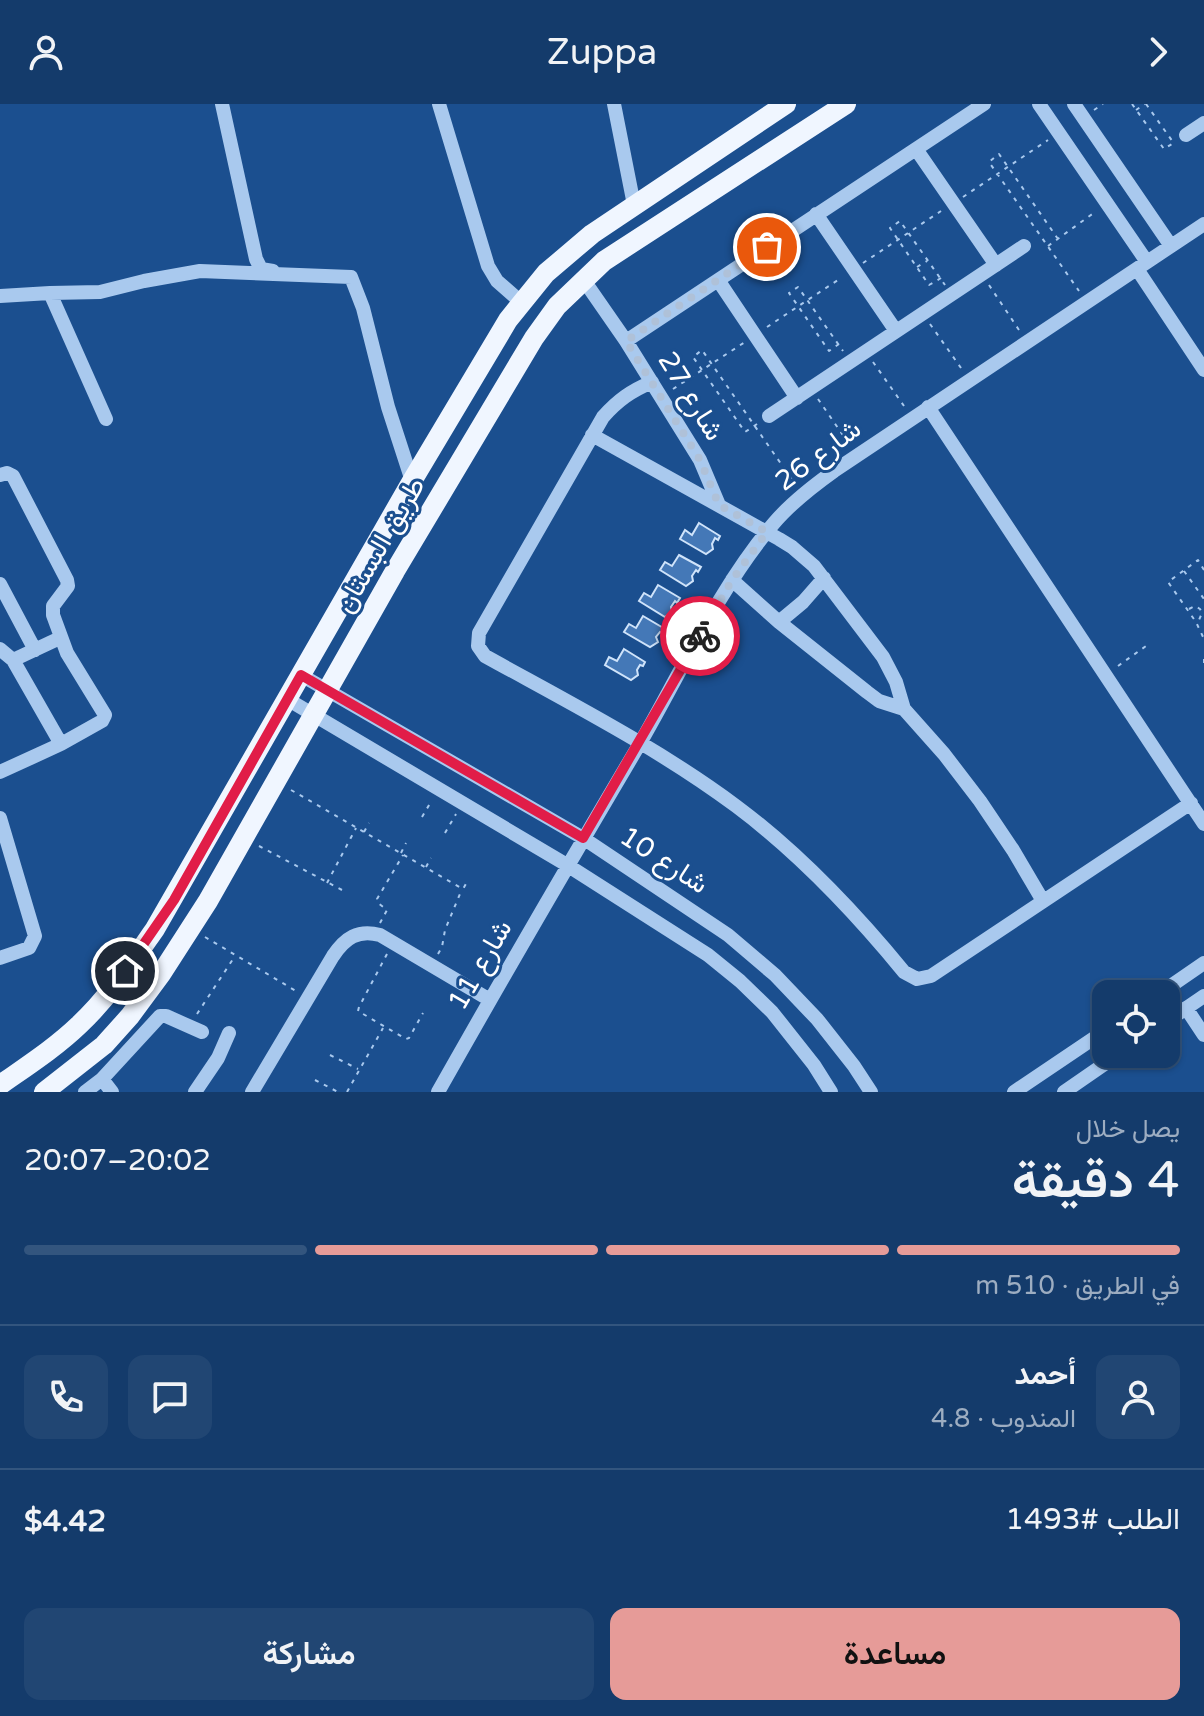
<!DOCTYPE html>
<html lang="ar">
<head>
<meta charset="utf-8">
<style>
  body { margin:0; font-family:"Varela Round",Vazirmatn,sans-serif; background:#214673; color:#f1f3f6; direction:rtl; height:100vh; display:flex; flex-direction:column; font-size:30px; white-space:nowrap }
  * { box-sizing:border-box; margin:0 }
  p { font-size:26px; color:#9dadc1 }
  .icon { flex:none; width:44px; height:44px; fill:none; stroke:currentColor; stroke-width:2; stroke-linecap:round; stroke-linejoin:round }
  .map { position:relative; height:988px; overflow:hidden; direction:ltr }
  .side { display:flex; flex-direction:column; background:#143b6b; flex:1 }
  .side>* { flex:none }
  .tools { position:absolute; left:1092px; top:876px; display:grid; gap:16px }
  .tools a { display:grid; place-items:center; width:88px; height:88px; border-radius:16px; background:#143b6b; box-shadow:0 2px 6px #0004,0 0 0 2px #33557e; font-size:40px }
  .pin { position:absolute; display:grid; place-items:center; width:68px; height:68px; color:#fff; margin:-34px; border:4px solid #fff; border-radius:50%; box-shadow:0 2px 8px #0007 }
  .courier { position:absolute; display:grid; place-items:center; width:80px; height:80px; margin:-40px; border:6px solid #e11d48; border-radius:50%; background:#fff; color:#222; box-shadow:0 2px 10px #0007 }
  .summary em { font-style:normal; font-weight:600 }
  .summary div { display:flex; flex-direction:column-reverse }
  .summary { display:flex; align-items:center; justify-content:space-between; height:136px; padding:0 24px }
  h1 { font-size:52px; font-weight:600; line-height:60px }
  .bar { display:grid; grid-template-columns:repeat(4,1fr); gap:12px 8px; align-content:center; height:96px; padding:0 24px }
  .bar i { height:10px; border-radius:6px; background:#33557e }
  .bar .on { background:#e69b98 }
  .bar p { grid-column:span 4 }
  .line { display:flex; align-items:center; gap:20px; padding:0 24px; border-top:2px solid #33557e }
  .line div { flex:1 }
  .round { display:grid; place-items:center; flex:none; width:84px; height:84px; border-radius:16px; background:#214673 }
  .primary-button { display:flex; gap:16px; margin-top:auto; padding:16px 24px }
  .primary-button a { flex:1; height:92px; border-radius:16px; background:#e69b98; color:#111; font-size:32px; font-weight:600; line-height:92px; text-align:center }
  .primary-button a+a { background:#214673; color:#f1f3f6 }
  header { display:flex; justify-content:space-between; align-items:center; height:104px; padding:0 24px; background:#143b6b; font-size:36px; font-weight:600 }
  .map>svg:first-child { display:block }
  .building { fill:#4478b7; stroke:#cfe3fa; stroke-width:2 }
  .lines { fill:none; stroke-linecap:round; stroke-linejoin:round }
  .path { stroke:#a9c9ee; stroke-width:2; stroke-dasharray:4 6; stroke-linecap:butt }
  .minor { stroke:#a9c9ee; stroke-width:14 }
  .major { stroke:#f0f6ff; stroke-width:20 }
  .done { stroke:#afc1d8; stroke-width:8; stroke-dasharray:0 14.4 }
  .route { stroke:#e11d48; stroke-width:10 }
  .labels { text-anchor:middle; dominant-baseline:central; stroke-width:6; stroke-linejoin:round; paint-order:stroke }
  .street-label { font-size:28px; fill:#fff; stroke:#1b4f8f }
</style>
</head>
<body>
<header><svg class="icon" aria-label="forward" viewBox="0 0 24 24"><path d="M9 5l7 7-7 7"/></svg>Zuppa<svg class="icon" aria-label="person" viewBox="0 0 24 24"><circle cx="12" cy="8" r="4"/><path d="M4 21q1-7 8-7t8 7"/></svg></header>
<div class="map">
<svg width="1204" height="988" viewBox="0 0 1204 988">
  <rect width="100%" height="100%" fill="#1b4f8f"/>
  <path class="building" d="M699,419L720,432L718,436L715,434L712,440L713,445L706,450L680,435L685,426L692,431Z
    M679,451L701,463L698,468L696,466L692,472L693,477L686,482L660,466L665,458L672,462Z
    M658,481L680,494L677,499L675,497L671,503L672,508L665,513L639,497L644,489L651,493Z
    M643,512L665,525L662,529L660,528L656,533L658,538L650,543L624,528L629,520L636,524Z
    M624,545L645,558L643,562L640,561L637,566L638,571L631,576L605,561L609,553L617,557Z"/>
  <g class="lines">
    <path class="path" d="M1132,0L1164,45L1175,38
      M1146,0L1173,38
      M1094,6L1103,0
      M1136,6L1145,0
      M963,93L1048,36
      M1058,135L999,50L989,58L1079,187
      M1048,142L1095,108
      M863,159L941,107
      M917,163L927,157
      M941,174L929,181L890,124L900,117L945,181
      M989,181L1019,226
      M930,220L961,264
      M767,223L841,174
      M839,240L829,247L789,189L798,183L843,247
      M873,258L904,302
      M673,285L745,238
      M818,295L849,340
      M757,320L745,328L693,253L702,246L795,380
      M1204,466L1198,456L1168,478L1196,518L1204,535
      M1184,467L1204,495
      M1189,505L1195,502L1200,505L1202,509L1199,516
      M1204,555V565
      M1118,562L1146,542
      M291,686L463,785L468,776
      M422,713L432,696
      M364,728L369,719
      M445,729L456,710
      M259,742L342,786
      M401,749L406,739
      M426,763L431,754
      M327,779L356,724
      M380,819L387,806L378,799L377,795L403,751
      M205,833L296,887
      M387,850L359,903L358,907L406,935L409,934L423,909
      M438,850L442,843L445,826L462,785
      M197,910L235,852
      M330,951L358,965
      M315,976L338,988
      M347,988L383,924"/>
    <path class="minor" d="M222,0L256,155L261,165L273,167
      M439,0L488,162L497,177L521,198
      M614,0L634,101
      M1039,0L1147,158
      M1074,0L1171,142
      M1186,31L1204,19
      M916,45L996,161
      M816,110L896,227
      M1137,165L1204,266
      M583,175L626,237L700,356L719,401
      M718,176L797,294
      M50,189L106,315
      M0,192L50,189L100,188L144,177L200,167L351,173L363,204L388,303L412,377
      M626,237L984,0
      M652,278C631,287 618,296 603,313L479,529L478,542L485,552C570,599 658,644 736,702C799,749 854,807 904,868L917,875L931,872L1191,699
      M928,303L1204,720
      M769,312L1024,142
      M592,331L779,435L792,443L814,462L883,553L896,578L904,605L944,650L980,697L1013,746L1043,797
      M0,371L7,369L13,372L67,476L68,482L53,502V511L67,549L105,611L102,617L61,640L0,668
      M732,476L779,518L867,588L879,597L904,605
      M0,480L35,546
      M779,518L803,498L824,474
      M0,545L13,556L61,640
      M13,556L60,534
      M301,571L583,734L728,831L775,871L817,915L854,962L871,988
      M287,595L567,761L708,851L740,877L772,908L814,961L831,988
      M0,714L35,832L29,844L0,854
      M1159,890L1204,859
      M1186,904L1204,931
      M1166,918L1204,892
      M102,975L112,988
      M85,988L102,975L160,912H166L202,928
      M195,988L218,954L229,929
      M252,988L333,852C345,834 358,825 380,831L490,896
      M438,988C504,871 571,756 639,641C682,567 718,485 774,419C791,399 813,382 834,367L1204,120
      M1014,988L1106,926
      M1064,988L1119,950"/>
    <path class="major" d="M0,981C27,962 55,944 79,921C109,893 132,858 155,825L412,377L508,216L546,169L592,130L786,0
      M44,988L104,941L130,912L161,870L208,797L395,467L534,234L557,202L604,157L846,0"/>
  </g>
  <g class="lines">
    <path class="done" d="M700,532L732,476L767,428L719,401L700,356L626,237L767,143"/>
    <path class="route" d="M125,867L174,796L301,571L583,734L700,532"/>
  </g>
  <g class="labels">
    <g class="street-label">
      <text transform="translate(691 292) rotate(58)">شارع 27</text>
      <text transform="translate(818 351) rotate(-37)">شارع 26</text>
      <text transform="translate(380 441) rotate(-60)">طريق البستان</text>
      <text transform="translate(664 756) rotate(33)">شارع 10</text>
      <text transform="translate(480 861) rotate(-60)">شارع 11</text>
    </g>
  </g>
</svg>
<div class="tools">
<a><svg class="icon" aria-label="locate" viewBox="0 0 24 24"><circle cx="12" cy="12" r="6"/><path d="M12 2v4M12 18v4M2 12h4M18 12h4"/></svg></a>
</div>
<div class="pin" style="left:767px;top:143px;background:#ea580c"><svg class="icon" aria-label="bag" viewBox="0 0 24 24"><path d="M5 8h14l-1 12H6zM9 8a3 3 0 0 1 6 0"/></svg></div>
<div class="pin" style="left:125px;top:867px;background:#1f2937"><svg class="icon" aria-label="home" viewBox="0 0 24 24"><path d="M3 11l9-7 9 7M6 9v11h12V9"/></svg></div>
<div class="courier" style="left:700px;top:532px"><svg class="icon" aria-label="bike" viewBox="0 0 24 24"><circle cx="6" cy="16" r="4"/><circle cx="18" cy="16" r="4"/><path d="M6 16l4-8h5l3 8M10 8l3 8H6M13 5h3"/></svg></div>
</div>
<section class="side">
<div class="summary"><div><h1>4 دقيقة</h1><p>يصل خلال</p></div><em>20:02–20:07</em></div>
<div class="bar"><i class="on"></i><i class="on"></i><i class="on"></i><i></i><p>في الطريق · 510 m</p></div>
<div class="line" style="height:144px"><a class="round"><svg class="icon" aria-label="person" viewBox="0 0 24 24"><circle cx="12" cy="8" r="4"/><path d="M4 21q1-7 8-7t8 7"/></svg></a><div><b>أحمد</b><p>المندوب · 4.8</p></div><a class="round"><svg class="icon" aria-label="chat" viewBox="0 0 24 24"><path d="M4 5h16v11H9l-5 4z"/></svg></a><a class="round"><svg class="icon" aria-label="phone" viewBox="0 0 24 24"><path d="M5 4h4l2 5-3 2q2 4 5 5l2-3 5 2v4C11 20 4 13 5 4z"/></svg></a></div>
<div class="line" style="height:104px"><div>الطلب #1493</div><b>$4.42</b></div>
<div class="primary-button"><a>مساعدة</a><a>مشاركة</a></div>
</section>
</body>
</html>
